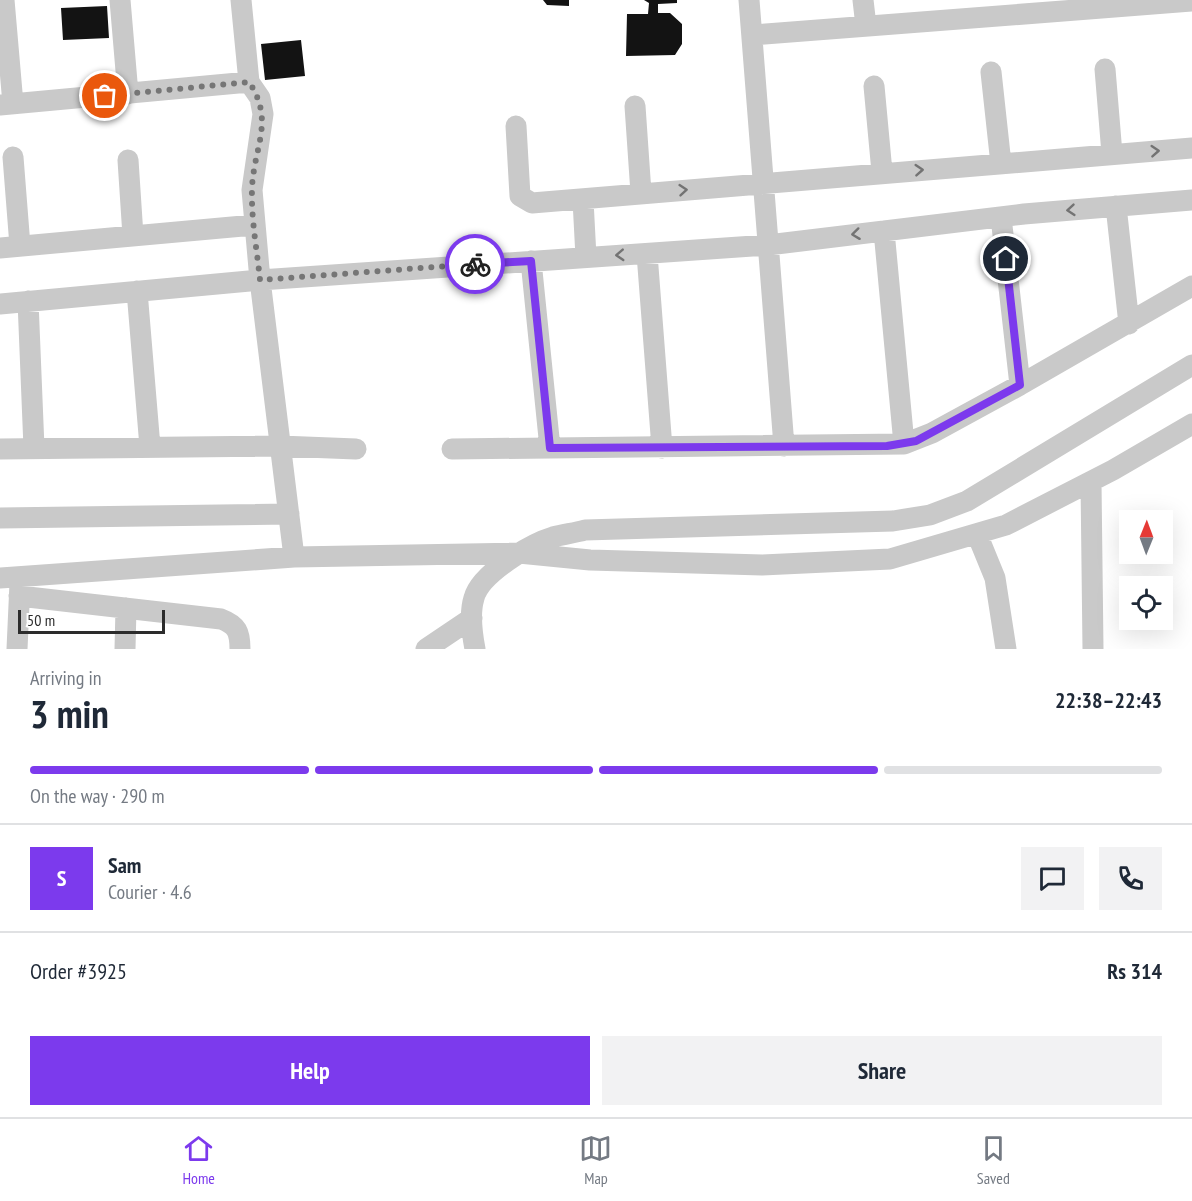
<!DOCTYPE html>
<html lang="en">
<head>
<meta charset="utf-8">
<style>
  body { margin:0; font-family:"PT Sans Narrow",sans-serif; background:#f2f2f3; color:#1f2937; height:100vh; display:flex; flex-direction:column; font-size:22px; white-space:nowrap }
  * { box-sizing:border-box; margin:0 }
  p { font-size:20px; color:#747a83 }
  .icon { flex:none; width:33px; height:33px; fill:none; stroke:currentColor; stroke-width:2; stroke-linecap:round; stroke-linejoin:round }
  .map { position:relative; height:649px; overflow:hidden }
  .sheet { display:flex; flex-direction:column; background:#fff; flex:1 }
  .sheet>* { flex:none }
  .needle { width:39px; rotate:1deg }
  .buttons { position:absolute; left:1119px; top:510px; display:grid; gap:12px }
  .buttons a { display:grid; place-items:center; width:54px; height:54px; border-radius:0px; background:#fff; box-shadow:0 6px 24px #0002; font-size:30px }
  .scale { position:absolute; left:18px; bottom:15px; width:147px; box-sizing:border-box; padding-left:6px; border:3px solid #2c2c2c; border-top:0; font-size:16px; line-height:21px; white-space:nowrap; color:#2c2c2c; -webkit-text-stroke:4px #fff; paint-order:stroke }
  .pin { position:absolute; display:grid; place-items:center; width:51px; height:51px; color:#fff; margin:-26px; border:3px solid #fff; border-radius:50%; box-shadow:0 2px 6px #0007 }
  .courier { position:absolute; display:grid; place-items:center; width:60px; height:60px; margin:-30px; border:4px solid #7c3aed; border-radius:50%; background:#fff; color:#222; box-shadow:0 2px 8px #0007 }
  .overview em { font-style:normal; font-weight:700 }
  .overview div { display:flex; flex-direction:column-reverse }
  .overview { display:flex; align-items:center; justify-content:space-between; height:102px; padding:0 30px }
  h1 { font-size:39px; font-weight:700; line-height:45px }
  .bar { display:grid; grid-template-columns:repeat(4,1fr); gap:9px 6px; align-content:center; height:72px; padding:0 30px }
  .bar i { height:8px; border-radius:4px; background:#e0e1e3 }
  .bar .active { background:#7c3aed }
  .bar p { grid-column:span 4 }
  .line { display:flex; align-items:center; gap:15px; padding:0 30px; border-top:2px solid #e0e1e3 }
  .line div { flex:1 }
  .round { display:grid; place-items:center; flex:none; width:63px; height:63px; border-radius:0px; background:#f2f2f3 }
  .primary-button { display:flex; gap:12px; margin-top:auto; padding:12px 30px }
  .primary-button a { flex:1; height:69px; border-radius:0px; background:#7c3aed; color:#fff; font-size:24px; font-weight:700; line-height:69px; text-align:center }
  .primary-button a+a { background:#f2f2f3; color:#1f2937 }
  .tab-bar { display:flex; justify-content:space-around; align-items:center; height:84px; border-top:2px solid #e0e1e3; background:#fff; font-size:16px; color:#747a83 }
  .tab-bar a { display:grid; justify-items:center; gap:3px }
  .tab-bar .active { color:#7c3aed }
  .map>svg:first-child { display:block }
  .building { fill:#131313 }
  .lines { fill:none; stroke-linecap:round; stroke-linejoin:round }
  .street { stroke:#c9c9c9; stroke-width:21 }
  .oneway { stroke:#737373 }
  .done { stroke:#767676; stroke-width:6; stroke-dasharray:0 10.8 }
  .route { stroke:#7c3aed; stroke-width:8 }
</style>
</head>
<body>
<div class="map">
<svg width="1192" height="649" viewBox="0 0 1192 649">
  <rect width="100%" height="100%" fill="#fff"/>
  <path class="building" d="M543,0H569V6L547,5Z
    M644,0H677V3L658,4V13H670L682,24V44L675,55L626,56L627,14H648L649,3Z
    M107,6L109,38L63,40L61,8Z
    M301,40L305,76L265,80L261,44Z"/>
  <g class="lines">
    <path class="street" d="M4,0L13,104
      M120,0L128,94
      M749,0L784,446
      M863,0L866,26
      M752,35L1192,1
      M1105,69L1112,154
      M991,72L1001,164
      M874,86L882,172
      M0,105L249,82
      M635,106L641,193
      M516,126L520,196L532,203L1192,148
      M13,157L20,246
      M128,160L133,236
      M583,200L586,257
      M1116,206L1129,324
      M1001,217L1020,385
      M884,231L904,444
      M0,248L254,225
      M647,254L662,448
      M531,261L550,448
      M137,291L150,447
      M28,301L34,448
      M0,304L260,280L252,190L263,114L260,98L249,82L241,0
      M0,449L280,446L356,449
      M452,449L904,444L932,433L1020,385L1192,286
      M1091,482L1093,649
      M0,518L289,514
      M977,534L995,578L1006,649
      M294,557L260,280L768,245L1024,214L1192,200
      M0,578L294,557L519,553L590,560L762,565L890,559L1006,525L1113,470L1192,424
      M19,596L221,619C237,625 240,632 240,649
      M17,649L20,583
      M125,649L126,608
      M426,649L472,618
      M475,649C472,633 469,614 474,598C480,574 530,544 553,537C564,534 575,533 585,530L893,521L930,515L967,501L1192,365"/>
  </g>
  <defs><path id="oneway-chevron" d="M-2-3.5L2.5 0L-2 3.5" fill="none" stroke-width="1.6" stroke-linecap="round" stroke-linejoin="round" transform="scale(1.5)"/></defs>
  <g class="oneway">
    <use href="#oneway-chevron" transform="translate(1155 151) rotate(-4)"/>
    <use href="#oneway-chevron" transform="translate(919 170) rotate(-4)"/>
    <use href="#oneway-chevron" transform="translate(683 190) rotate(-5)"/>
    <use href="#oneway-chevron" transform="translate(1071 210) rotate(175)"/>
    <use href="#oneway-chevron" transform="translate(856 234) rotate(173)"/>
    <use href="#oneway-chevron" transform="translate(620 255) rotate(177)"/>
  </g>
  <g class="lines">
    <path class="done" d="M105,96L249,82C275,121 254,146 252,188C251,219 257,250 260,280L475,264"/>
    <path class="route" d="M475,264L531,261L550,448L887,446L916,441L1020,385L1006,259"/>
  </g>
</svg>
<div class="buttons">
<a><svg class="needle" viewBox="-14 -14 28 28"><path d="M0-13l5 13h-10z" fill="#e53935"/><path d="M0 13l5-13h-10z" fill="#747a83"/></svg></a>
<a><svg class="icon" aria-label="locate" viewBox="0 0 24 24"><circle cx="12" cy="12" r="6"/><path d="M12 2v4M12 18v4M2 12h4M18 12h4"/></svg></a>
</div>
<div class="scale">50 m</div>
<div class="pin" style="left:105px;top:96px;background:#ea580c"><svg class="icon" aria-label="bag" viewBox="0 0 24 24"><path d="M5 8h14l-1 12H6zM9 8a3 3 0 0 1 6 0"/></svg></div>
<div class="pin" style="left:1006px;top:259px;background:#1f2937"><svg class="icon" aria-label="home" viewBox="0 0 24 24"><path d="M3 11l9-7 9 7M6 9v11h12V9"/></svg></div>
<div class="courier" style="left:475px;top:264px"><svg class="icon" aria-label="bike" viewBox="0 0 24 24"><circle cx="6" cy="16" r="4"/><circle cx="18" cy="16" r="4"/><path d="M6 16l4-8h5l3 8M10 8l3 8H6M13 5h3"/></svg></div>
</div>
<section class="sheet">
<div class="overview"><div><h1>3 min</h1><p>Arriving in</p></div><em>22:38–22:43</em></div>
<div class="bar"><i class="active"></i><i class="active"></i><i class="active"></i><i></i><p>On the way · 290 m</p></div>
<div class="line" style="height:108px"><b class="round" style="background:#7c3aed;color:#fff">S</b><div><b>Sam</b><p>Courier · 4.6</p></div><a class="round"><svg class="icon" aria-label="chat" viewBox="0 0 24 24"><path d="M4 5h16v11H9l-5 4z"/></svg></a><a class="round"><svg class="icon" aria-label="phone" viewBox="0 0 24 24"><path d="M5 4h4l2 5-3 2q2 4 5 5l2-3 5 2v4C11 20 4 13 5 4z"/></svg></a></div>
<div class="line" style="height:78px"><div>Order #3925</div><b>Rs 314</b></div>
<div class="primary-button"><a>Help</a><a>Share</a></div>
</section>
<nav class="tab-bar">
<a class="active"><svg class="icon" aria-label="home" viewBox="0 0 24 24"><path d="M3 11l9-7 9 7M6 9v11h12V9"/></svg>Home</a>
<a><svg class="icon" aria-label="map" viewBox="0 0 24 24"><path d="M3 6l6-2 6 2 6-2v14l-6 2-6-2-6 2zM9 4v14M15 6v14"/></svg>Map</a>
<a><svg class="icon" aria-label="saved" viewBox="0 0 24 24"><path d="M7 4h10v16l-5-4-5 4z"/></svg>Saved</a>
</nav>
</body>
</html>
